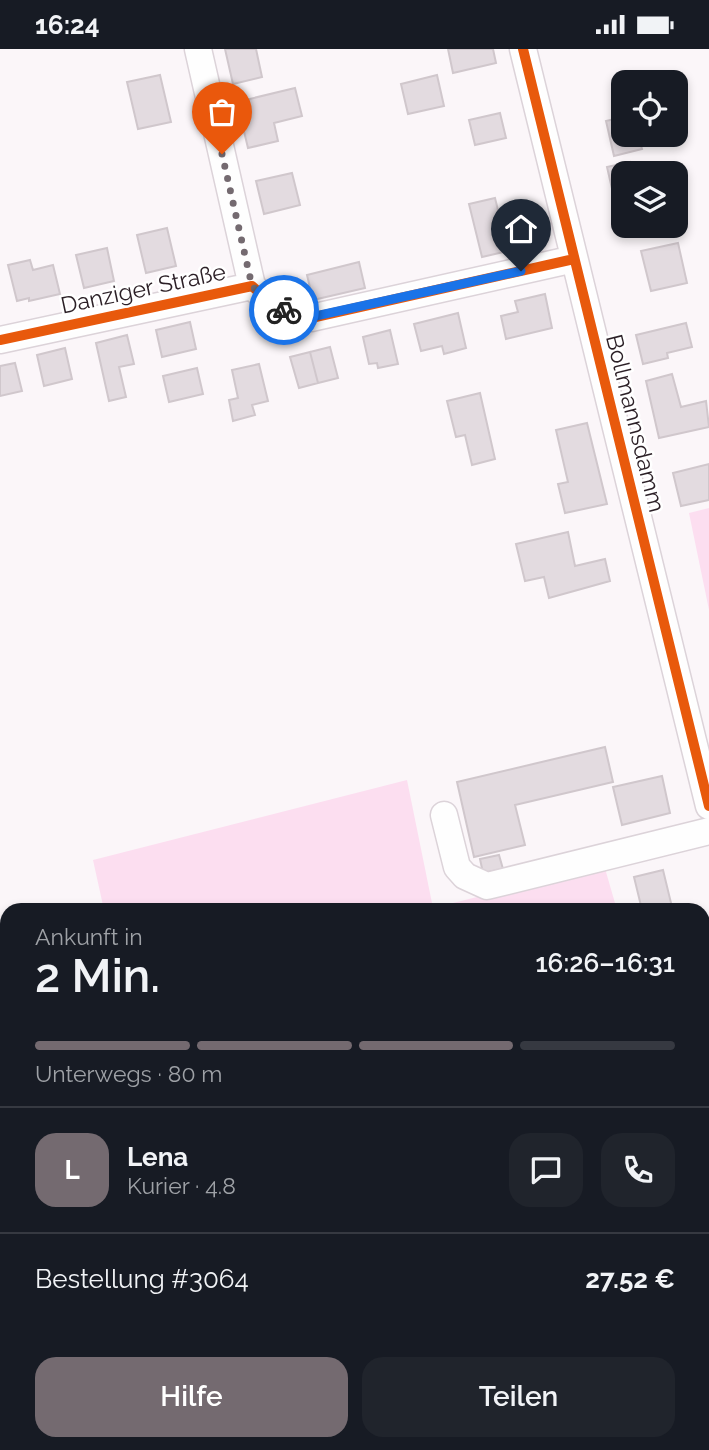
<!DOCTYPE html>
<html lang="de">
<head>
<meta charset="utf-8">
<style>
  body { margin:0; font-family:Raleway,sans-serif; background:#20242c; color:#f1f3f6; height:100vh; display:flex; flex-direction:column; font-size:26px; white-space:nowrap }
  * { box-sizing:border-box; margin:0 }
  p { font-size:23px; color:#9ea1a6 }
  .icon { flex:none; width:38px; height:38px; fill:none; stroke:currentColor; stroke-width:2; stroke-linecap:round; stroke-linejoin:round }
  .map { position:relative; flex:1; overflow:hidden }
  .sheet { position:absolute; left:0px; top:854px; width:710px; height:548px; display:flex; flex-direction:column; background:#171b24; border-radius:21px 21px 0 0; box-shadow:0 4px 10px #0003 }
  .sheet>* { flex:none }
  .controls { position:absolute; left:611px; top:21px; display:grid; gap:14px }
  .controls a { display:grid; place-items:center; width:77px; height:77px; border-radius:14px; background:#171b24; box-shadow:0 4px 10px #0003; font-size:35px }
  .pin { position:absolute; display:grid; place-items:center; width:60px; height:60px; color:#fff; margin:-72px -30px; border-radius:50% 50% 50% 0; rotate:-45deg; box-shadow:0 0 7px #0007 }
  .pin .icon { rotate:45deg }
  .courier { position:absolute; display:grid; place-items:center; width:70px; height:70px; margin:-35px; border:5px solid #1a73e8; border-radius:50%; background:#fff; color:#222; box-shadow:0 2px 9px #0007 }
  .headline em { font-style:normal; font-weight:600 }
  .headline div { display:flex; flex-direction:column-reverse }
  .headline { display:flex; align-items:center; justify-content:space-between; height:119px; padding:0 35px }
  h1 { font-size:46px; font-weight:600; line-height:52px }
  .bar { display:grid; grid-template-columns:repeat(4,1fr); gap:10px 7px; align-content:center; height:84px; padding:0 35px }
  .bar i { height:9px; border-radius:5px; background:#363941 }
  .bar .active { background:#746a70 }
  .bar p { grid-column:span 4 }
  .line { display:flex; align-items:center; gap:18px; padding:0 35px; border-top:2px solid #363941 }
  .line div { flex:1 }
  .round { display:grid; place-items:center; flex:none; width:74px; height:74px; border-radius:21px; background:#20242c }
  .button { display:flex; gap:14px; margin-top:auto; padding:14px 35px }
  .button a { flex:1; height:80px; border-radius:21px; background:#746a70; color:#fff; font-size:28px; font-weight:600; line-height:80px; text-align:center }
  .button a+a { background:#20242c; color:#f1f3f6 }
  .status { display:flex; justify-content:space-between; align-items:center; height:49px; padding:0 35px; background:#171b24; direction:ltr }
  .status svg { height:19px; fill:currentColor }
  .map>svg:first-child { display:block }
  .green { fill:#fcdef0 }
  .building { fill:#e3dbe0; stroke:#d0c7cc; stroke-width:2 }
  .lines { fill:none; stroke-linecap:round; stroke-linejoin:round }
  .minor-casing { stroke:#dcd3d9; stroke-width:29 }
  .minor { stroke:#fefefe; stroke-width:26 }
  .cycleway-casing { stroke:#fff; stroke-width:15 }
  .cycleway { stroke:#e8590c; stroke-width:10 }
  .done { stroke:#746a70; stroke-width:7; stroke-dasharray:0 12.6 }
  .route { stroke:#1a73e8; stroke-width:9 }
  .labels { text-anchor:middle; dominant-baseline:central; stroke-width:5; stroke-linejoin:round; paint-order:stroke }
  .street-label { font-size:23px; fill:#2b1f26; stroke:#fff }
</style>
</head>
<body>
<div class="status"><b>16:24</b><svg viewBox="0 0 49 12"><path d="M0 12V9h3v3zM5 12V6h3v6zM10 12V3h3v9zM15 12V0h3v12zM26 1h20v11H26zM47 4h2v5h-2z"/></svg></div>
<div class="map">
<svg width="709" height="1401" viewBox="0 0 709 1401">
  <rect width="100%" height="100%" fill="#fbf6f9"/>
  <path class="green" d="M709,459V561L689,464Z
    M407,731L433,859L604,816L617,861H104L93,811Z
    M7,1357V1395H217L219,1401H0V1358Z"/>
  <path class="building" d="M225,0H256L262,28L233,35Z
    M448,0H493L496,14L453,24Z
    M160,26L171,73L138,80L127,33Z
    M437,26L444,57L408,65L401,35Z
    M295,39L302,67L274,74L278,92L248,99L237,53Z
    M500,64L506,89L475,96L469,71Z
    M623,68V86H638L642,100L614,107L606,72Z
    M630,113L633,124H623V169L619,170L607,118Z
    M292,124L300,156L264,165L256,132Z
    M495,149L508,202L482,208L469,155Z
    M167,179L176,217L146,224L137,186Z
    M678,194L687,234L651,242L641,202Z
    M107,199L114,232L84,239L76,206Z
    M30,211L33,221L53,216L60,245L29,252V249L17,252L8,216Z
    M359,213L365,239L313,251L307,226Z
    M545,245L552,279L506,290L501,267L518,263L515,252Z
    M458,264L466,299L444,305L442,297L421,302L414,275Z
    M190,273L196,300L162,308L156,281Z
    M686,274L692,298L667,304L668,309L643,315L636,286Z
    M390,281L398,315L378,319L377,314L369,315L363,288Z
    M127,286L134,315L119,318L126,348L109,352L96,294Z
    M330,298L338,329L318,334L310,303Z
    M65,299L72,330L44,337L37,306Z
    M310,303L318,334L299,339L290,308Z
    M15,314L22,342L0,347V317Z
    M259,315L268,352L252,356L255,366L233,372L229,351L238,349L232,321Z
    M197,319L203,345L169,353L163,327Z
    M672,325L681,358L706,352L709,378L659,389L646,332Z
    M480,344L495,410L472,416L465,386L456,388L447,352Z
    M587,374L607,455L565,464L558,435L568,433L556,381Z
    M709,415V451L681,457L673,424Z
    M568,483L575,517L605,510L610,532L549,549L544,528L525,532L516,495Z
    M605,698L613,733L515,756L525,796L474,808L457,733Z
    M662,727L670,764L622,776L613,738Z
    M499,806L503,820L483,824L480,810Z
    M663,821L672,858L642,861L634,828Z
    M709,920V948L704,949V922Z
    M709,991V1023L704,1024V992Z"/>
  <g class="lines">
    <defs>
      <path id="minor" d="M198,0L252,237
        M523,0L709,757
        M0,291L252,237L276,259L311,269L574,210
        M444,766L457,818L465,827L487,837L709,782"/>
    </defs>
    <use href="#minor" class="minor-casing"/>
    <use href="#minor" class="minor"/>
    <defs>
      <path id="cycleway" d="M523,0L709,757
        M0,291L252,237L276,259L311,269L574,210"/>
    </defs>
    <use href="#cycleway" class="cycleway-casing"/>
    <use href="#cycleway" class="cycleway"/>
  </g>
  <g class="lines">
    <path class="done" d="M222,105L252,237L276,259L284,261"/>
    <path class="route" d="M284,261L311,268L521,222"/>
  </g>
  <g class="labels">
    <g class="street-label">
      <text transform="translate(143 239) rotate(-12)">Danziger Straße</text>
      <text transform="translate(636 374) rotate(76)">Bollmannsdamm</text>
    </g>
  </g>
</svg>
<div class="controls">
<a><svg class="icon" aria-label="locate" viewBox="0 0 24 24"><circle cx="12" cy="12" r="6"/><path d="M12 2v4M12 18v4M2 12h4M18 12h4"/></svg></a>
<a><svg class="icon" aria-label="layers" viewBox="0 0 24 24"><path d="M12 4l9 5-9 5-9-5zM3 14l9 5 9-5"/></svg></a>
</div>
<div class="pin" style="left:222px;top:105px;background:#ea580c"><svg class="icon" aria-label="bag" viewBox="0 0 24 24"><path d="M5 8h14l-1 12H6zM9 8a3 3 0 0 1 6 0"/></svg></div>
<div class="pin" style="left:521px;top:222px;background:#1f2937"><svg class="icon" aria-label="home" viewBox="0 0 24 24"><path d="M3 11l9-7 9 7M6 9v11h12V9"/></svg></div>
<div class="courier" style="left:284px;top:261px"><svg class="icon" aria-label="bike" viewBox="0 0 24 24"><circle cx="6" cy="16" r="4"/><circle cx="18" cy="16" r="4"/><path d="M6 16l4-8h5l3 8M10 8l3 8H6M13 5h3"/></svg></div>
<section class="sheet">
<div class="headline"><div><h1>2 Min.</h1><p>Ankunft in</p></div><em>16:26–16:31</em></div>
<div class="bar"><i class="active"></i><i class="active"></i><i class="active"></i><i></i><p>Unterwegs · 80 m</p></div>
<div class="line" style="height:126px"><b class="round" style="background:#746a70;color:#fff">L</b><div><b>Lena</b><p>Kurier · 4.8</p></div><a class="round"><svg class="icon" aria-label="chat" viewBox="0 0 24 24"><path d="M4 5h16v11H9l-5 4z"/></svg></a><a class="round"><svg class="icon" aria-label="phone" viewBox="0 0 24 24"><path d="M5 4h4l2 5-3 2q2 4 5 5l2-3 5 2v4C11 20 4 13 5 4z"/></svg></a></div>
<div class="line" style="height:91px"><div>Bestellung #3064</div><b>27.52 €</b></div>
<div class="button"><a>Hilfe</a><a>Teilen</a></div>
</section>
</div>
</body>
</html>
